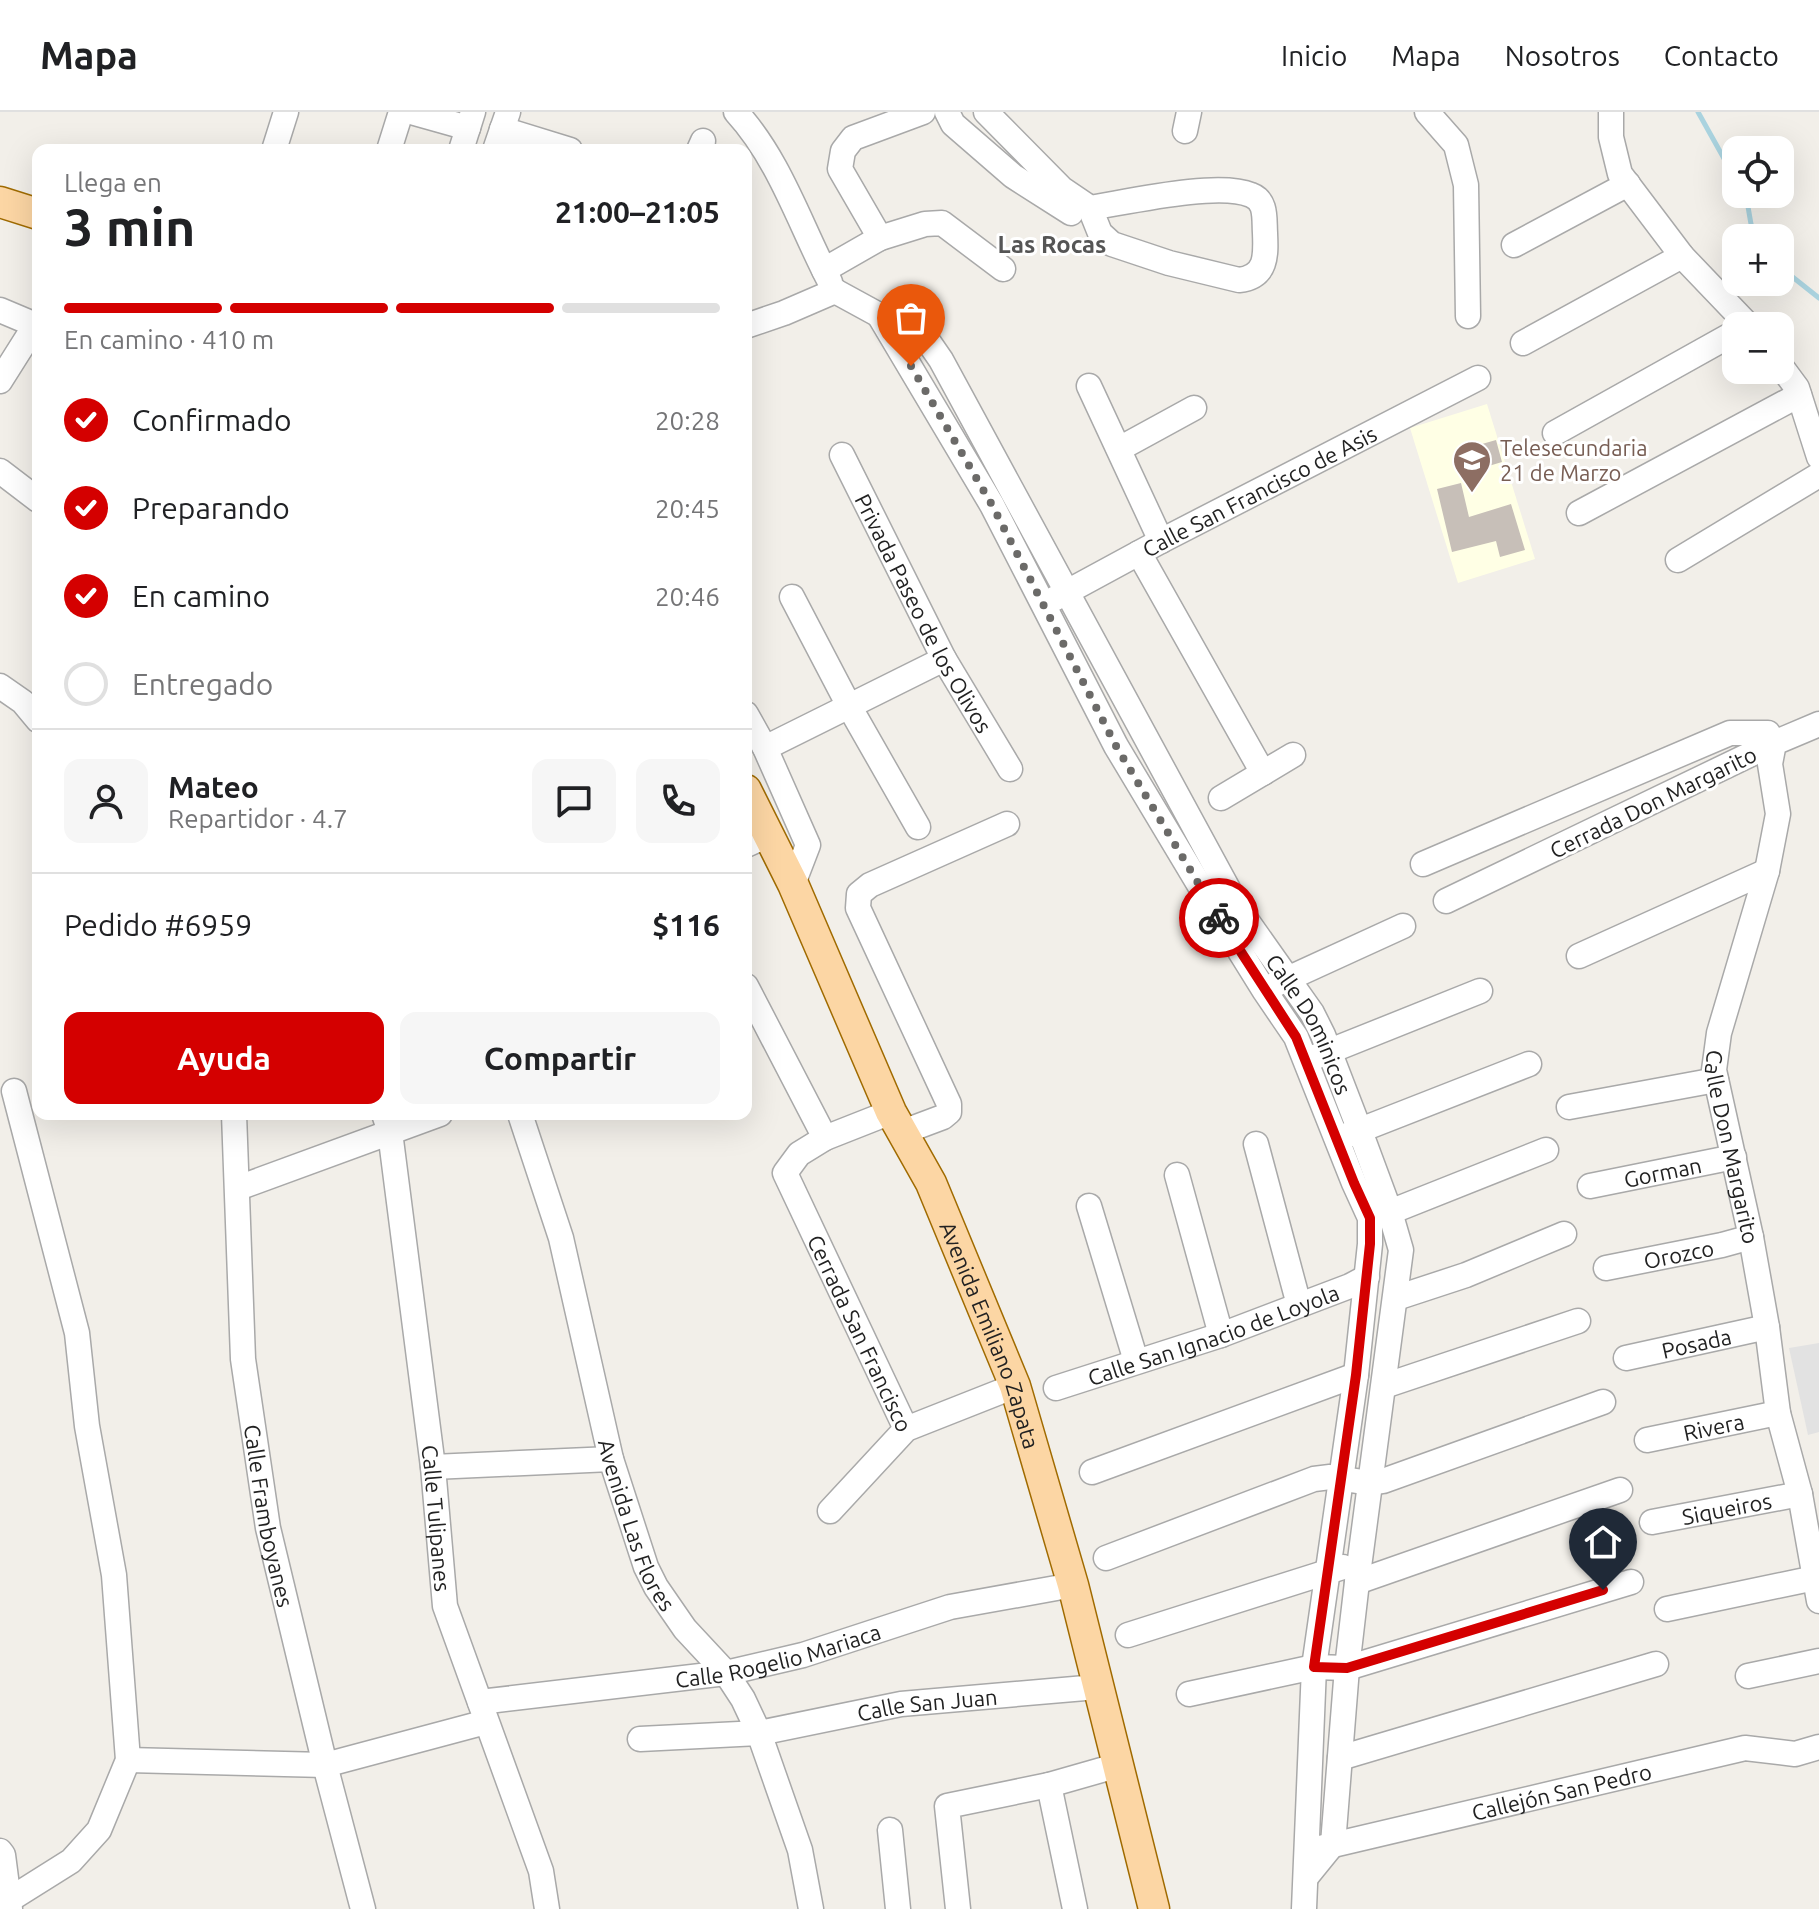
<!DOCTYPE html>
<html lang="es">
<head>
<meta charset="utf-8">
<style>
  body { margin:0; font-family:Ubuntu,sans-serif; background:#f6f6f6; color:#202124; height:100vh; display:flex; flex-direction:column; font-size:30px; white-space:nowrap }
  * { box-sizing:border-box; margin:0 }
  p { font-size:26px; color:#757577 }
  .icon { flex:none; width:44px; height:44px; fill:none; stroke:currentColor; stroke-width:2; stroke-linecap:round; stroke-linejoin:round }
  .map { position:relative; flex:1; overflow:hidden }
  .panel { position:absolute; left:32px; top:32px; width:720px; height:976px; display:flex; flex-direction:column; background:#fff; border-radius:16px; box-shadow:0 8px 32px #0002 }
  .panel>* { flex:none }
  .fabs { position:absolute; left:1722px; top:24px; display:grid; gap:16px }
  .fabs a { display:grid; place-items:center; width:72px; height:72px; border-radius:16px; background:#fff; box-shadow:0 8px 32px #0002; font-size:40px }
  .pin { position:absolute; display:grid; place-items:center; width:68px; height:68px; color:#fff; margin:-82px -34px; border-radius:50% 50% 50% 0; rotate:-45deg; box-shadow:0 0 8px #0007 }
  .pin .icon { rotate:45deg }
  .courier { position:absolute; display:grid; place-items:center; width:80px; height:80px; margin:-40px; border:6px solid #d40000; border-radius:50%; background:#fff; color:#222; box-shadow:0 2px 10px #0007 }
  .summary em { font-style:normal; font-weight:700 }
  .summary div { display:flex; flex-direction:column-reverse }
  .summary { display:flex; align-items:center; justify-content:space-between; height:136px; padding:0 32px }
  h1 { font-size:52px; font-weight:700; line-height:60px }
  .bar { display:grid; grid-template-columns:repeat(4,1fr); gap:12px 8px; align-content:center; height:96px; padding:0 32px }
  .bar i { height:10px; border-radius:6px; background:#e0e0e0 }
  .bar .current { background:#d40000 }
  .bar p { grid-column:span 4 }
  .line { display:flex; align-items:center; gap:20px; padding:0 32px; border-top:2px solid #e0e0e0 }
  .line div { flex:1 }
  .round { display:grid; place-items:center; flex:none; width:84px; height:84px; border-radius:16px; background:#f6f6f6 }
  ol { padding:0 32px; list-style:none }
  li { display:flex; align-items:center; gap:24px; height:88px }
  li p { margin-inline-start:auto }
  li .icon { padding:8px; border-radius:50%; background:#d40000; color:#fff; stroke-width:4 }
  li:last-child { color:#757577 }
  li i { width:44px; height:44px; border:4px solid #e0e0e0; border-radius:50% }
  .primary-button { display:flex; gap:16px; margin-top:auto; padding:16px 32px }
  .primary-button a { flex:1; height:92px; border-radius:16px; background:#d40000; color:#fff; font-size:32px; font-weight:700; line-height:92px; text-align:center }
  .primary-button a+a { background:#f6f6f6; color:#202124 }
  header { display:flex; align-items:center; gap:48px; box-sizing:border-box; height:112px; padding:0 40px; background:#fff; border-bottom:2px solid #e0e0e0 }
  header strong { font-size:38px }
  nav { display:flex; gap:44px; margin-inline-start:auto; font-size:28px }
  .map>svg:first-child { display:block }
  .education { fill:#ffffe5 }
  .parking { fill:#e2e2e2 }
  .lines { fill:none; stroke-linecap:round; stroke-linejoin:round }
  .stream { stroke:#aad3df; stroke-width:5 }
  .building { fill:#c7bfb8 }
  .minor-casing { stroke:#a9a9a9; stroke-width:27 }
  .major-casing { stroke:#a06b00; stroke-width:33 }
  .minor { stroke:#fff; stroke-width:24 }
  .major { stroke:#fcd6a4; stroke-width:30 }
  .done { stroke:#6b6a68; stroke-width:8; stroke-dasharray:0 14.4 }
  .route { stroke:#d40000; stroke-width:10 }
  .labels { text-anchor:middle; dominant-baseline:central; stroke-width:6; stroke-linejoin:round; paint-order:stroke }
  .education-label { font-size:22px; fill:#785e54; stroke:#fff; text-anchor:start }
  .street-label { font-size:22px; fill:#222; stroke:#fff }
  .neighbourhood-label { font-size:24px; font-weight:bold; fill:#555; stroke:#fff }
</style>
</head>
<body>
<header>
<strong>Mapa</strong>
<nav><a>Inicio</a><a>Mapa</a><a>Nosotros</a><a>Contacto</a></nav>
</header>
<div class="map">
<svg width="1819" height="1797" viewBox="0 0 1819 1797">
  <rect width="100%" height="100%" fill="#f2efe9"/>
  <path class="education" d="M1487,292L1535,447L1458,471L1410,316Z"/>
  <path class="parking" d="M1819,1231V1320L1808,1323L1789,1236Z"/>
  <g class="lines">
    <path class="stream" d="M1698,0L1736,68
      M1744,82C1751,96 1748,113 1756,126
      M1780,155L1819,186"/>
  </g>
  <path class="building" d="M1496,328L1502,350L1482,356L1475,334Z
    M1461,371L1469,405L1511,392L1525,438L1500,445L1496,429L1452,440L1437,377Z"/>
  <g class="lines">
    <defs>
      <g id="minor">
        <path d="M411,0L468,16"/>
        <path d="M736,0C780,48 800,113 830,170"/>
        <path d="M947,0L953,12L1013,64L1071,101"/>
        <path d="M986,0L1062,77L1090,96L1100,121L1112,132L1169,151L1239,168C1267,165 1266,143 1265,121C1264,107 1267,89 1251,83C1218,69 1128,90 1090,96"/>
        <path d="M1427,0L1456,33L1466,73L1468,204"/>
        <path d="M1611,0V25L1620,62L1682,144L1749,214"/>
        <path d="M502,17L570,38"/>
        <path d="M1185,19L1189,0"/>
        <path d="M274,38L286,0"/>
        <path d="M389,38L401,0"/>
        <path d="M461,38L473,0"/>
        <path d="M495,38L508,0"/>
        <path d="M699,38L703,29"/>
        <path d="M880,126L840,57L843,39L853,26L923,0"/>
        <path d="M1514,133L1628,72"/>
        <path d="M824,158L880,126L925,112L942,111L1003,157"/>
        <path id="s1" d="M835,179L879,203L907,208L921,219L941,248L1240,799L1312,901L1323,923L1360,1019L1390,1100L1401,1138L1357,1470L1347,1556L1333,1732L1307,1764"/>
        <path d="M0,198L38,214"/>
        <path d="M879,203L992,393L1116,634L1215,799L1264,878L1296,925L1354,1071L1370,1106V1132L1356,1263L1314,1555L1304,1797"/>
        <path d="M746,214L784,201L835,179"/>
        <path d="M1523,231L1682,144"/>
        <path d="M1780,253L1797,276L1819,345"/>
        <path d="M0,269L36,212"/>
        <path d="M1089,274L1161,429"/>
        <path d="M1555,321L1736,220"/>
        <path d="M1119,337L1194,296"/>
        <path id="s2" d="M842,343L944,547L1010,657"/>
        <path d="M0,359L38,388"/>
        <path d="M1579,401L1799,283"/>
        <path d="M1139,441L1263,661"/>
        <path d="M1678,448L1819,363"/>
        <path d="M792,485L849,594L918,715"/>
        <path id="s3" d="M1054,487L1161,429L1478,266"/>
        <path d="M0,574L23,590L38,608"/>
        <path d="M746,602L765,636L808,733L793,772"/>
        <path id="s4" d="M1819,612L1774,631L1770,652L1778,702L1767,759L1719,921L1714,958L1751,1125L1767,1215L1778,1301L1800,1382L1819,1489"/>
        <path d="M765,636L944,547"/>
        <path d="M1221,686L1293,643"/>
        <path d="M746,733L768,723"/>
        <path d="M1423,752L1730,621H1768L1774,631L1446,789"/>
        <path d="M1579,844L1767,759"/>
        <path d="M1274,873L1403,814"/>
        <path d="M746,874L825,1026"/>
        <path d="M1315,945L1480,879"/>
        <path d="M1569,995L1716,968"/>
        <path id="s5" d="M891,1000L825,1026L799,1042L785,1061L906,1317"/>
        <path id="s6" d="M234,1002L243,1247L268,1416L325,1653L363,1797"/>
        <path id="s7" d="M384,1002L390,1020L433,1355L445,1494L541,1759L547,1797"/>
        <path id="s8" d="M520,1002L561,1126L611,1347L646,1455L656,1475L685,1517L726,1561L743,1587L759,1621L800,1738L811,1797"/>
        <path d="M903,1020L943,1005L949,1000V992L858,796L859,782L870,773L1007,712"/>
        <path d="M1345,1024L1529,952"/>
        <path d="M1256,1032L1299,1193"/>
        <path d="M1177,1063L1221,1223"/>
        <path id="s9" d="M1590,1074L1734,1045"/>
        <path d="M238,1076L440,1002"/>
        <path d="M1089,1094L1136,1249"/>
        <path d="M1390,1100L1546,1038"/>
        <path id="s10" d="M1606,1156L1722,1133L1751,1125"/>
        <path d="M1396,1186L1466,1163L1564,1122"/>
        <path id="s11" d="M1626,1246L1767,1215"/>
        <path d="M1384,1274L1578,1209"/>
        <path id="s12" d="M1056,1276L1221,1223L1350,1174L1367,1165"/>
        <path id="s13" d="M1647,1328L1778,1301"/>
        <path d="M433,1355L611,1347"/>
        <path d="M1092,1360L1356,1263"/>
        <path d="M830,1399L906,1317L1015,1274"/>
        <path id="s14" d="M1652,1410L1800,1382"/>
        <path d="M1106,1446L1314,1367L1330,1365L1370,1371L1383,1369L1603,1290"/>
        <path d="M1357,1470L1620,1378"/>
        <path d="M1667,1497L1815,1466"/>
        <path d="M1128,1523L1343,1455"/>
        <path d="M1748,1564L1819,1549"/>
        <path d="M1189,1582L1314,1555L1347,1556L1631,1470"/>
        <path id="s15" d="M480,1590L726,1561L803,1543L950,1495L1073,1473"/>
        <path id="s16" d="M640,1627L759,1621L901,1592L1097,1575"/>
        <path d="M1340,1646L1656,1552"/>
        <path d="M128,1648L325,1653L486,1610"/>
        <path d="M1049,1673L1075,1797"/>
        <path d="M890,1718L898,1797"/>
        <path id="s17" d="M1320,1736L1745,1636L1795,1642L1819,1635"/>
        <path d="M0,1739L3,1743L10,1797"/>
        <path d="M9,1788L71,1749L99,1718L128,1648L114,1463L87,1314L77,1221L14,979"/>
        <path d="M958,1797L947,1694L1049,1673L1119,1653"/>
      </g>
      <g id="major">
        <path d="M0,90L38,102"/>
        <path id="s18" d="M746,678L793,772L891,1000L931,1071L1015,1274L1073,1473L1154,1797"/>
      </g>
    </defs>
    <use href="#minor" class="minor-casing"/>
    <use href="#major" class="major-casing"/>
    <use href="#minor" class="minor"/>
    <use href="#major" class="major"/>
  </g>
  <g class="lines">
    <path class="done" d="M911,254L992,393L1116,634L1219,806"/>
    <path class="route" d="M1219,806L1296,925L1354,1071L1370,1106V1132L1356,1263L1314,1555L1347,1556L1603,1478"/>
  </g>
  <defs>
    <symbol id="school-pin" viewBox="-11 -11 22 30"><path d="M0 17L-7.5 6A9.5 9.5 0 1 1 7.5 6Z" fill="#8d6e63" stroke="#fff"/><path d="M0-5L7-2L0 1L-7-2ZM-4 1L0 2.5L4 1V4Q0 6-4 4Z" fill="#fff"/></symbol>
  </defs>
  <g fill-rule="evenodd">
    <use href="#school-pin" x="1450" y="326" width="44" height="60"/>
  </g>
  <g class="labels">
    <g class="education-label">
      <text x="1500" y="335">Telesecundaria<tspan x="1500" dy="25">21 de Marzo</tspan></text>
    </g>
    <g class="street-label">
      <text stroke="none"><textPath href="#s3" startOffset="232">Calle San Francisco de Asis</textPath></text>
      <text stroke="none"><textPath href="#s2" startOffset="178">Privada Paseo de los Olivos</textPath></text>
      <text transform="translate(1653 690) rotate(-26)">Cerrada Don Margarito</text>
      <text stroke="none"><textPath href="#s1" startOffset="892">Calle Dominicos</textPath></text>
      <text stroke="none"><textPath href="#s4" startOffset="464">Calle Don Margarito</textPath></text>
      <text stroke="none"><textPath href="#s9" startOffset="74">Gorman</textPath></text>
      <text stroke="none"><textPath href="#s10" startOffset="74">Orozco</textPath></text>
      <text stroke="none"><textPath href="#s5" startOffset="302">Cerrada San Francisco</textPath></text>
      <text stroke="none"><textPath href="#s12" startOffset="166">Calle San Ignacio de Loyola</textPath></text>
      <text stroke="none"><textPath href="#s18" startOffset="598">Avenida Emiliano Zapata</textPath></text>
      <text stroke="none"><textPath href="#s11" startOffset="72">Posada</textPath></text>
      <text stroke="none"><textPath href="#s13" startOffset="68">Rivera</textPath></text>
      <text stroke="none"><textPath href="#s14" startOffset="76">Siqueiros</textPath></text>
      <text stroke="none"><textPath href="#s6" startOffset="404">Calle Framboyanes</textPath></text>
      <text stroke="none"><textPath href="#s7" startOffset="408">Calle Tulipanes</textPath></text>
      <text stroke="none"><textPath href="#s8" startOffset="428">Avenida Las Flores</textPath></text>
      <text stroke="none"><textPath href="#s15" startOffset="302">Calle Rogelio Mariaca</textPath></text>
      <text stroke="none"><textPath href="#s16" startOffset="290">Calle San Juan</textPath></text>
      <text stroke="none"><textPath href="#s17" startOffset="248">Callejón San Pedro</textPath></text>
    </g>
    <g class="neighbourhood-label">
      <text x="1052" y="132">Las Rocas</text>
    </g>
  </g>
</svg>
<div class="fabs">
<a><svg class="icon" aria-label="locate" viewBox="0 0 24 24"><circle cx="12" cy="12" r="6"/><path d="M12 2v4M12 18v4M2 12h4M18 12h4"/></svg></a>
<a>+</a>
<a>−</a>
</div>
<div class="pin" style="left:911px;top:254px;background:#ea580c"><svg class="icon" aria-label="bag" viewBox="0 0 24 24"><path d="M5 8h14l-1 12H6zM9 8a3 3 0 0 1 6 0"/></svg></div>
<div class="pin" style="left:1603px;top:1478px;background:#1f2937"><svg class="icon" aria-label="home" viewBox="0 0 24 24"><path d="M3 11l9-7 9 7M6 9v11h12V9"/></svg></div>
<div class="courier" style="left:1219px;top:806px"><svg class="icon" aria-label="bike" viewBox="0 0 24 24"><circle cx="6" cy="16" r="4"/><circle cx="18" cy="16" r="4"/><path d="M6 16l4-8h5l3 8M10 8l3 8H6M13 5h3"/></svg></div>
<section class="panel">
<div class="summary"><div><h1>3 min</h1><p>Llega en</p></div><em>21:00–21:05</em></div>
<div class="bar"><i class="current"></i><i class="current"></i><i class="current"></i><i></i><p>En camino · 410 m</p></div>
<ol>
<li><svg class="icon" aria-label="check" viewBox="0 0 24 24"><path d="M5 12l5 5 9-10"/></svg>Confirmado<p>20:28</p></li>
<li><svg class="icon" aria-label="check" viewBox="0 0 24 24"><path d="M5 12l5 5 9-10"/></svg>Preparando<p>20:45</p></li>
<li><svg class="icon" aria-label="check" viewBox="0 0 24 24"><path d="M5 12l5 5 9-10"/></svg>En camino<p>20:46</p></li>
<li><i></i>Entregado</li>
</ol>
<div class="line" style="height:144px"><a class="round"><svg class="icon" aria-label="person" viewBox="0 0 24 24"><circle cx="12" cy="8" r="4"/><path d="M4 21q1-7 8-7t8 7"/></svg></a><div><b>Mateo</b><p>Repartidor · 4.7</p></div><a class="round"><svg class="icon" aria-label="chat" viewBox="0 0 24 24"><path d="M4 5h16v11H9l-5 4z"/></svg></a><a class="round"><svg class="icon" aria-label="phone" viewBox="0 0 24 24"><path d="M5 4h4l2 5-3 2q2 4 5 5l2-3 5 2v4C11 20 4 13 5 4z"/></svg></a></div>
<div class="line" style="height:104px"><div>Pedido #6959</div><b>$116</b></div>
<div class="primary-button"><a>Ayuda</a><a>Compartir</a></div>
</section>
</div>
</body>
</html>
